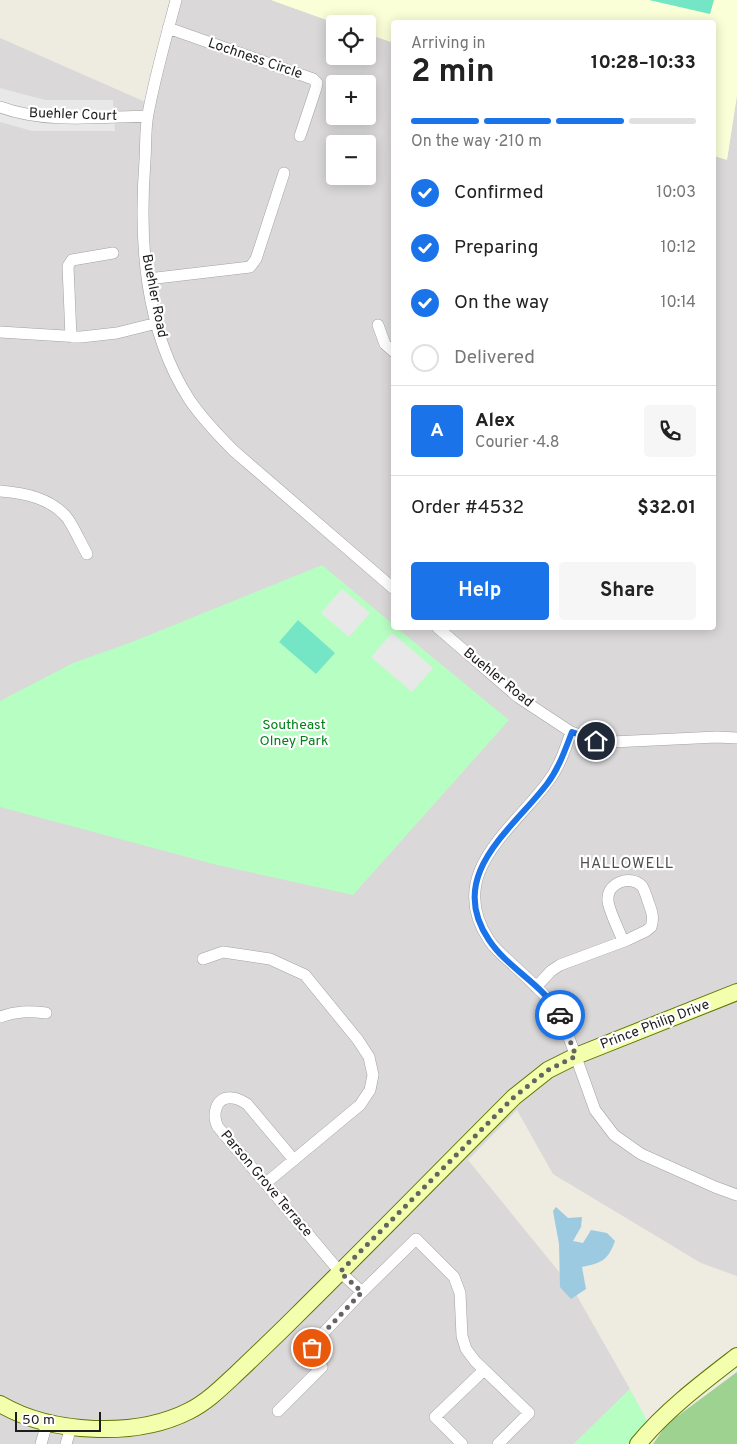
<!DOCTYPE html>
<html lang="en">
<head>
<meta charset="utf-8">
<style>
  body { margin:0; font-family:Overpass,sans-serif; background:#f6f6f6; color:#222; height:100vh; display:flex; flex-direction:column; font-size:19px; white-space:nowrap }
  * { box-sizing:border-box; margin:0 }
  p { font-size:16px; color:#767676 }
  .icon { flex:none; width:28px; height:28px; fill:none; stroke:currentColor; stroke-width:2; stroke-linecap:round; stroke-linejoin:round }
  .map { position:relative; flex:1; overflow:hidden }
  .sheet { position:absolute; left:391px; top:20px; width:325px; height:610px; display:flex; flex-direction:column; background:#fff; border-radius:5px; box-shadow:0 2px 12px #0003 }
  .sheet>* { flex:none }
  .controls { position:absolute; left:326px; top:15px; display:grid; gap:10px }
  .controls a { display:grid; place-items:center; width:50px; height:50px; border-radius:5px; background:#fff; box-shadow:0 2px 12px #0003; font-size:25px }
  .scale { position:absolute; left:15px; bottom:12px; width:86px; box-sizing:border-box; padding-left:5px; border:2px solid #1c1c1c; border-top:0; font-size:14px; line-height:18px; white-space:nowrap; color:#1c1c1c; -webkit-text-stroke:4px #fff; paint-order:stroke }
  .pin { position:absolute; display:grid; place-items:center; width:42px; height:42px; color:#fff; margin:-21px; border:2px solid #fff; border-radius:50%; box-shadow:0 1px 5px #0007 }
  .courier { position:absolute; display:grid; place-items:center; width:50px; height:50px; margin:-25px; border:4px solid #1a73e8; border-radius:50%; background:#fff; color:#222; box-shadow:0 1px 6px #0007 }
  .head em { font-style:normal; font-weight:700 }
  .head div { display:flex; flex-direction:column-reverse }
  .head { display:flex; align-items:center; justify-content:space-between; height:85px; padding:0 20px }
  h1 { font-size:32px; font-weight:700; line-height:38px }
  .bar { display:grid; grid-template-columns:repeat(4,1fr); gap:8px 5px; align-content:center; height:60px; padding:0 20px }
  .bar i { height:6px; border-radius:4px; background:#e0e0e0 }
  .bar .selected { background:#1a73e8 }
  .bar p { grid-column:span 4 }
  .line { display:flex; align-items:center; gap:12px; padding:0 20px; border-top:1px solid #e0e0e0 }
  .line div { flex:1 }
  .round { display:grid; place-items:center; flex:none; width:52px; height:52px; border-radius:5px; background:#f6f6f6 }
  ol { padding:0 20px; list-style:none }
  li { display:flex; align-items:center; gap:15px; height:55px }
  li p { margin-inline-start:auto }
  li .icon { padding:5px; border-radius:50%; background:#1a73e8; color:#fff; stroke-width:4 }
  li:last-child { color:#767676 }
  li i { width:28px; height:28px; border:2px solid #e0e0e0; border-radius:50% }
  .primary-button { display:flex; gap:10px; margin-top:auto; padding:10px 20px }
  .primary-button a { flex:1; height:58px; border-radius:5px; background:#1a73e8; color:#fff; font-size:20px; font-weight:700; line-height:58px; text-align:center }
  .primary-button a+a { background:#f6f6f6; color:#222 }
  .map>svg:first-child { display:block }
  .residential { fill:#dad8d8; fill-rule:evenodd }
  .education { fill:#fbffd8 }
  .forest { fill:#9ed290 }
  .park { fill:#b7fec3 }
  .pitch { fill:#75e6c5 }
  .parking { fill:#e8e8e8 }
  .water { fill:#9ccbe1 }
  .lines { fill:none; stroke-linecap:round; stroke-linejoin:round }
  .street-casing { stroke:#a3a3a3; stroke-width:12 }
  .secondary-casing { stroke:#5e7500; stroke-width:18 }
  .street { stroke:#fff; stroke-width:11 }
  .secondary { stroke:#f3ffad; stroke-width:16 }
  .done { stroke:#666461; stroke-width:5; stroke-dasharray:0 9 }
  .route { stroke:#1a73e8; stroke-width:6 }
  .labels { text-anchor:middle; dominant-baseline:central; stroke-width:4.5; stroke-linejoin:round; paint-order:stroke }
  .street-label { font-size:14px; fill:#1c1c1c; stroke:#fff }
  .park-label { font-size:14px; fill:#018218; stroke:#fff }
  .neighbourhood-label { font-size:15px; letter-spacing:1px; fill:#4f4f4f; stroke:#fff }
</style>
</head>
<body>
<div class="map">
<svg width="737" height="1444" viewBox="0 0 737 1444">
  <rect width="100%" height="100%" fill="#eeebe0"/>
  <path class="residential" d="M176,0H271L338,24H335V56H368V34L394,43V628H714V156L727,159L737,95V1276L701,1263L553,1174L517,1110L468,1160L573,1289L630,1389L574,1444H0V38L150,104ZM335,84H368V116H335ZM335,144H368V176H335Z"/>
  <path class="education" d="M271,0H737V95L727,160L714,156V22H394V43L368,34V24H338Z"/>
  <path class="forest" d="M737,1372V1444H653L667,1424Z"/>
  <path class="park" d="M322,565L394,625V628H397L509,720L353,895L217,865L0,807V701L73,663L132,642Z
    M630,1389L651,1428L638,1444H574Z"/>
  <path class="pitch" d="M649,0H714L710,14Z
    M298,620L335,653L316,674L279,642Z"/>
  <path class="parking" d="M0,88L45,100H113L115,131H32L0,122Z
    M342,589L370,613L349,637L321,613Z
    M392,633L433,668L412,692L371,657Z"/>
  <path class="water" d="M556,1207L568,1218L582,1217L581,1227L573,1241L583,1243L591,1230L607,1233L615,1241C608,1260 602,1263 582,1267L586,1289L571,1299L560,1287L559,1244L553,1211Z"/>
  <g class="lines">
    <defs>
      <path id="street" d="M176,0C166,38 155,76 148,114C145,129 146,145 145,160C139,240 144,329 189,399C201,417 218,435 234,451L394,589
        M168,28L313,79L317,83L316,88L300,136
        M0,107C46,124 99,117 147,116
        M148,279L250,267L256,259L284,173
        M378,325L385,344L394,352
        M0,332L81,337L117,333L157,323
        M71,337L68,266L72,260L113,253
        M0,491C24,493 52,498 68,519C75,530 81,543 87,554
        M438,628L518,697L571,732L597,741L612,742L717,737L737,738
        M571,732C565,750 559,768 547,783C512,830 445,874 489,940C494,948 502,955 510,962C529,980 550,997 563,1021L595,1110L614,1135L641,1154L715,1187L737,1195
        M203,959L223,952L270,959L305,975L358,1040L369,1057L373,1075L370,1090L360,1105L266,1183
        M536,987L551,971L560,965L627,940L646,931L651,927C654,918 652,912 649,904C647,898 645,891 642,886C630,874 606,883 608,901C609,911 619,930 623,941
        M0,1017C16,1011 29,1011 46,1013
        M294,1160L247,1104C242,1101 238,1098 232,1098C215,1096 212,1116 218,1127L340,1272L362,1292
        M278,1411L322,1367C317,1359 311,1353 314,1343L362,1292L416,1239L454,1277L460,1293L462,1336L466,1349L475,1361L529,1413L498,1444
        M41,1444L47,1423
        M66,1444L71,1427
        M462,1444L435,1417L484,1370"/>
      <path id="secondary" d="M0,1404C51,1434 136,1438 189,1411C207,1402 221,1388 236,1374C256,1355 276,1336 296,1316C369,1244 441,1170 514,1097L548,1070L576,1056L737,992
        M638,1444C666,1410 702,1383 737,1356"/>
    </defs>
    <use href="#street" class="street-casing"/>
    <use href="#secondary" class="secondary-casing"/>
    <use href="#street" class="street"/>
    <use href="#secondary" class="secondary"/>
  </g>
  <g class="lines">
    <path class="done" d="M312,1348L314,1343L362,1292L340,1272L514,1097L548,1070L576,1056L560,1015"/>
    <path class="route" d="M560,1015C543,984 508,969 489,940C445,875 512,830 547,784C559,768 565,750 572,732L596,741"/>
  </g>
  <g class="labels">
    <g class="street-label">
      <text transform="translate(255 59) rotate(19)">Lochness Circle</text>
      <text transform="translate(73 115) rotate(2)">Buehler Court</text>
      <text transform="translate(154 296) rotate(79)">Buehler Road</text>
      <text transform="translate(498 678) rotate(39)">Buehler Road</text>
      <text transform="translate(655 1025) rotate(-21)">Prince Philip Drive</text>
      <text transform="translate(266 1184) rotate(50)">Parson Grove Terrace</text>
    </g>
    <g class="park-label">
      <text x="294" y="725">Southeast<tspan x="294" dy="16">Olney Park</tspan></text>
    </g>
    <g class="neighbourhood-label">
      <text x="627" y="864">HALLOWELL</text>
    </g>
  </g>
</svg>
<div class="controls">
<a><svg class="icon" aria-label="locate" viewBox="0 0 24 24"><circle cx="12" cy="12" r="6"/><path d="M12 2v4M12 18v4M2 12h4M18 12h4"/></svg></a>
<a>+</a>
<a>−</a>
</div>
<div class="scale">50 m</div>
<div class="pin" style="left:312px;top:1348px;background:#ea580c"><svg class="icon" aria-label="bag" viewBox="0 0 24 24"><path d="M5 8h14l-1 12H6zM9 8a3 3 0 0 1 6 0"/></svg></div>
<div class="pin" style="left:596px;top:741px;background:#1f2937"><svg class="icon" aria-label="home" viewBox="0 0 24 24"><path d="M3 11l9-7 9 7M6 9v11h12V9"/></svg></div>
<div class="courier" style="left:560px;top:1015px"><svg class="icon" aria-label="car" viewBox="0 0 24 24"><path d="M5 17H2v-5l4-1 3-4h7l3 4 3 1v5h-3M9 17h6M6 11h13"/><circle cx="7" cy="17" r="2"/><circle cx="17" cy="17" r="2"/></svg></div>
<section class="sheet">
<div class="head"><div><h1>2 min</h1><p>Arriving in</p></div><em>10:28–10:33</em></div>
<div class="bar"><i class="selected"></i><i class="selected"></i><i class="selected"></i><i></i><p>On the way · 210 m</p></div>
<ol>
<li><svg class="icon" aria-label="check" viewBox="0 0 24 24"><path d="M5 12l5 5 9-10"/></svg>Confirmed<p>10:03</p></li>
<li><svg class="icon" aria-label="check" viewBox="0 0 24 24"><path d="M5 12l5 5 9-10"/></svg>Preparing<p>10:12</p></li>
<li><svg class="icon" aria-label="check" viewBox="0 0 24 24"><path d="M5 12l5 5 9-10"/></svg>On the way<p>10:14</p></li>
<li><i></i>Delivered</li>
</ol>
<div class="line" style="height:90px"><b class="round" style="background:#1a73e8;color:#fff">A</b><div><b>Alex</b><p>Courier · 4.8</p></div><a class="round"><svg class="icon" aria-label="phone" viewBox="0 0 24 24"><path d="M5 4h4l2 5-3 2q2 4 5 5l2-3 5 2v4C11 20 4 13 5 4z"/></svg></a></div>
<div class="line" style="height:65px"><div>Order #4532</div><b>$32.01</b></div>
<div class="primary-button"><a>Help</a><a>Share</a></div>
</section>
</div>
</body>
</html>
